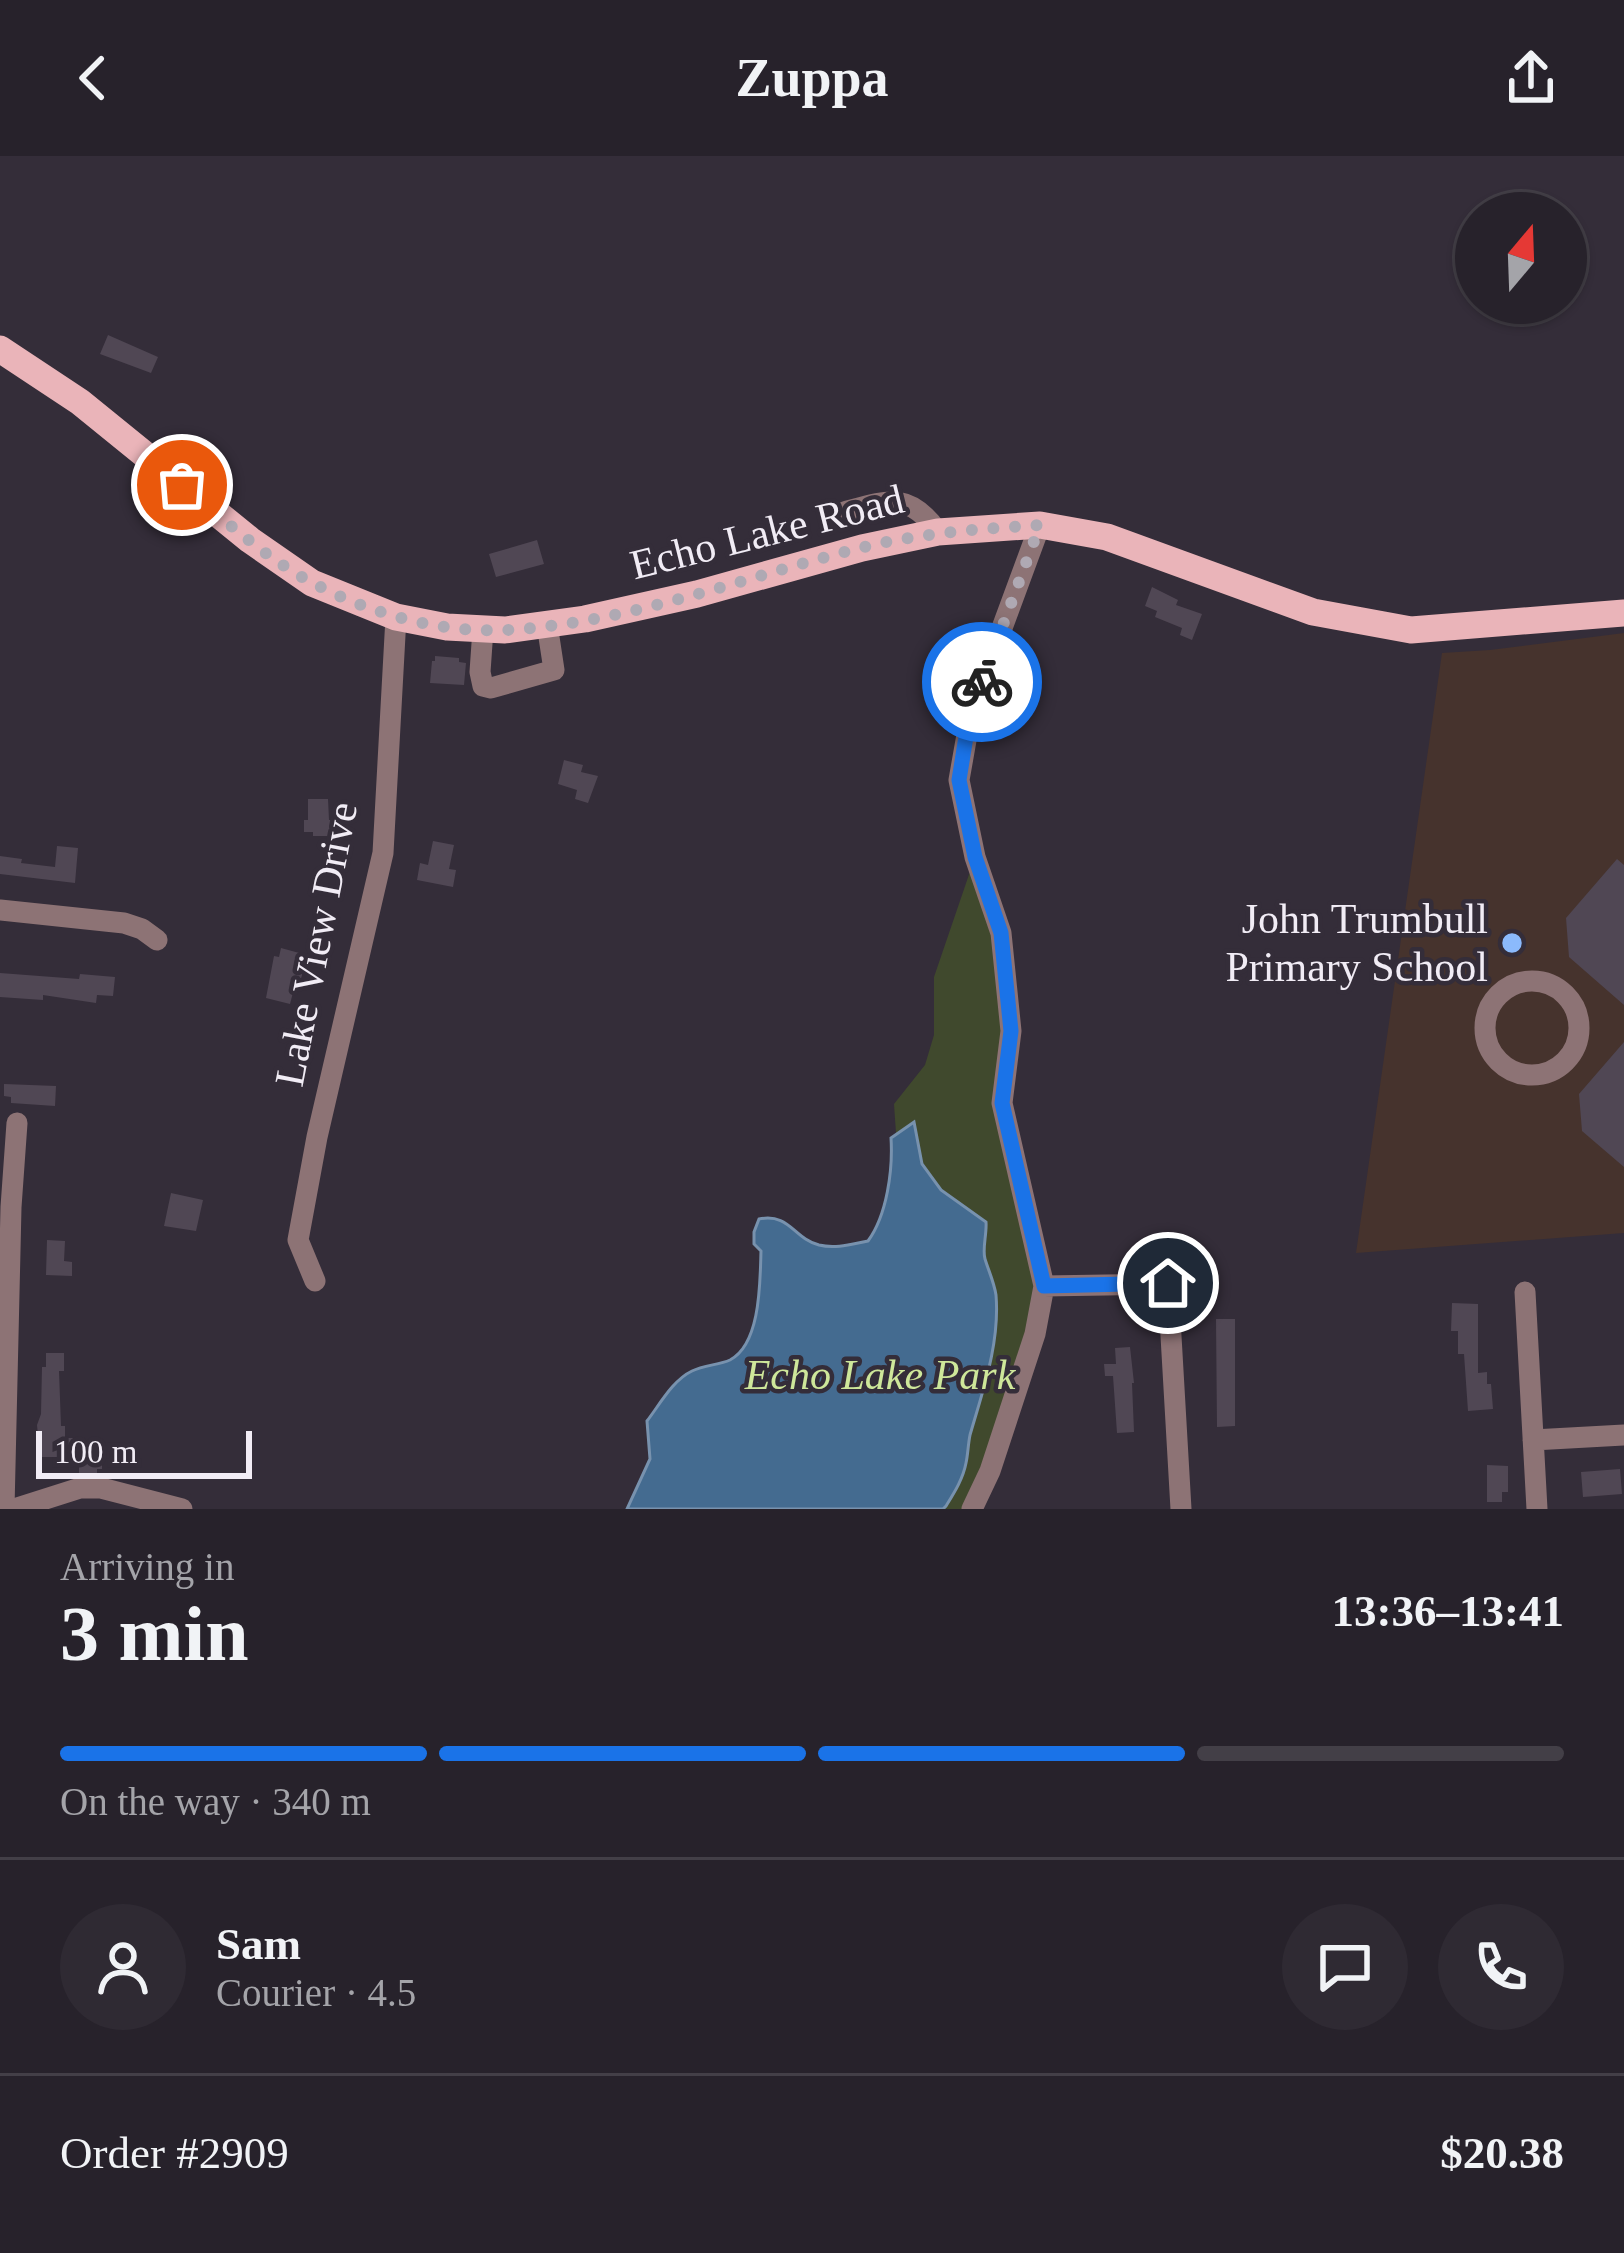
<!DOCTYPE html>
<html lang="en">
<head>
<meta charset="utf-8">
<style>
  body { margin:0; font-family:"Times New Roman",serif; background:#2f2a33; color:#f1f3f6; height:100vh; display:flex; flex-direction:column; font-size:45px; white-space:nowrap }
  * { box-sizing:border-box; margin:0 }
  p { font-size:39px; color:#a4a4a9 }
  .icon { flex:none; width:66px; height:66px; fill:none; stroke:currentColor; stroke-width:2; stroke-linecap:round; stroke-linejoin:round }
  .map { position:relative; height:1353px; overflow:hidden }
  .side { display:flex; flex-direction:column; background:#27222b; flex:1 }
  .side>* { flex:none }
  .needle { width:78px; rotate:19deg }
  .fabs { position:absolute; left:1455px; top:36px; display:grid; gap:24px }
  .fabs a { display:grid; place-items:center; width:132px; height:132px; border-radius:50%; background:#27222b; box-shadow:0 3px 9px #0004,0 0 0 3px #433f47; font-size:60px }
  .scale { position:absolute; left:36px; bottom:30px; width:216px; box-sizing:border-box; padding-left:12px; border:6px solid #f1ecf5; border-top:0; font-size:33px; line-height:42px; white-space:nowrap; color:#f1ecf5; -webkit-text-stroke:9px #342d39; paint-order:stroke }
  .pin { position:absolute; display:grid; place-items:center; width:102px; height:102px; color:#fff; margin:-51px; border:6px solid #fff; border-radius:50%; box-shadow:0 3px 12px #0007 }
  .courier { position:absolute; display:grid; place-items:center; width:120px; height:120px; margin:-60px; border:9px solid #1a73e8; border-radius:50%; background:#fff; color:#222; box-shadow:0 3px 15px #0007 }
  .summary em { font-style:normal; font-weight:600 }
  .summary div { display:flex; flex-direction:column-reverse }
  .summary { display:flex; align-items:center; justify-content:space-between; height:204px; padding:0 60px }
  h1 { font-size:78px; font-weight:600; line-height:90px }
  .bar { display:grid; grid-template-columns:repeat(4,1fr); gap:18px 12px; align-content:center; height:144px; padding:0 60px }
  .bar i { height:15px; border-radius:9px; background:#433f47 }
  .bar .on { background:#1a73e8 }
  .bar p { grid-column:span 4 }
  .line { display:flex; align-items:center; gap:30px; padding:0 60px; border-top:3px solid #433f47 }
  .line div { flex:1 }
  .round { display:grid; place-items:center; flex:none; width:126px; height:126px; border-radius:63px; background:#2f2a33 }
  header { display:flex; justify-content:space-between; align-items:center; height:156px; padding:0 60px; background:#27222b; font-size:54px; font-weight:600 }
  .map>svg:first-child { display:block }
  .education { fill:#46332d }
  .green { fill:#40492d }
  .water { fill:#446b90; stroke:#7892ae; stroke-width:3 }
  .building { fill:#504754 }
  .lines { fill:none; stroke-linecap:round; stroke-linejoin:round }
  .minor { stroke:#8d7375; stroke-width:21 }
  .major { stroke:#eab4b9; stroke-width:27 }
  .done { stroke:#afa9b3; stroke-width:12; stroke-dasharray:0 21.6 }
  .route { stroke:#1a73e8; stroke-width:15 }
  .poi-dot { fill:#8bbafc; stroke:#342d39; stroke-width:4.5 }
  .labels { text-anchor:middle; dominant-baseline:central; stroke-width:9; stroke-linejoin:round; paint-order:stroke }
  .street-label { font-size:42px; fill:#f1ecf5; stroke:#342d39 }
  .poi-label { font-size:42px; fill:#f1ecf5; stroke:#342d39; text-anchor:end }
  .park-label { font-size:42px; font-style:italic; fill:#cee79a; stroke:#342d39 }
</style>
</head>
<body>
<header><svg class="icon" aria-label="back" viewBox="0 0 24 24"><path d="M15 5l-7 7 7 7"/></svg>Zuppa<svg class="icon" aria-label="share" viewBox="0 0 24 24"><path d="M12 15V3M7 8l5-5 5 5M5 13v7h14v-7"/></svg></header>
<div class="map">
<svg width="1624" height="1353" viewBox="0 0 1624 1353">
  <rect width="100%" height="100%" fill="#342d39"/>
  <path class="education" d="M1624,477V1077L1356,1097L1442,497L1490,494Z"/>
  <path class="green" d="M975,701L1001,777L1002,947L1044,1130L972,1353H627L650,1303L647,1265C660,1248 673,1224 692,1215C704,1209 719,1209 730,1204C761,1188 760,1125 761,1095L754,1088V1076L759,1063C790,1057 793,1082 819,1088C836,1093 852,1088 868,1085L878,1072L908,1000L896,977L894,948L925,909L934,879V821Z"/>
  <path class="water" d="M914,966L922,1008L941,1034L986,1066C987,1078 982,1093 985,1103C989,1116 994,1126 996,1139C1000,1187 983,1234 970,1279C968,1289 968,1298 966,1307C963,1323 954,1337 946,1350L943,1353H627L650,1303L647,1265C660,1248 673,1224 692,1215C704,1209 719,1209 730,1204C761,1188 760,1125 761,1095L754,1088V1076L759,1063C790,1057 793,1082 819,1089C836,1093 852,1088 868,1085C887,1059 893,1014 891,982Z"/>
  <path class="building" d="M108,179L158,201L151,217L100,198Z
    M537,384L544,408L496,421L489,398Z
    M1152,431L1178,444L1176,449L1202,458L1192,484L1180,479L1182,472L1155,461L1157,455L1145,450Z
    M435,500L459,502V506L466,507L464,529L430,527L432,505H435Z
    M564,604L583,609L581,616L598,620L588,647L575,643L577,634L558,628Z
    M308,643H328L329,664H333V680H313V676H304V664H308Z
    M433,685L454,689L449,713L456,714L453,731L417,724L420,707L428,709Z
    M57,690L78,692L75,727L0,718V700L22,703L21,707L55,711Z
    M1617,703L1624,709V849L1569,801L1566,762Z
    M281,792L303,798L300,807L305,808L299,830L295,829L290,848L266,842L274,800L279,801Z
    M0,817L79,823L80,818L115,821L113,840L97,839L96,847L43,839V844L0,841Z
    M1624,886V1011L1582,975L1579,938Z
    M4,928L56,930L55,950L11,947V941L4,940Z
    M171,1037L203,1044L196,1075L164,1070Z
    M47,1084L65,1085L64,1105L72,1106V1120L46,1119Z
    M1452,1147L1478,1148V1217L1487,1216V1228H1491L1493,1253L1468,1255L1464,1198H1458V1175H1451Z
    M1216,1163H1235V1270L1217,1271Z
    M1130,1191L1134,1227H1132L1134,1276L1117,1277L1113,1220H1105L1104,1208H1116L1115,1192Z
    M46,1197H64V1215H59L61,1270H65V1282H84V1287H93L92,1301H102V1313H97V1317H79V1301H40L37,1269L41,1258L42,1211H46Z
    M1487,1309L1508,1310V1336H1502V1346H1487Z
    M1620,1313L1622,1338L1583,1341L1581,1316Z"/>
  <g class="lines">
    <path class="minor" d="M844,356C887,344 909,335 938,376
      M483,473L480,516L483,530L491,532L554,514L547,468
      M0,754L124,767L142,773L157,784
      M1485 872a47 47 0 1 1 94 0a47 47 0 1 1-94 0Z
      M315,1125L298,1084L317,981L383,697L396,461
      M1044,1130L1168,1128L1181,1353
      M1525,1136L1537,1353
      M1533,1284L1624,1279
      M4,1353L11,1051L17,967
      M14,1353L80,1332H101L182,1353
      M972,1353L990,1315L1035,1178L1044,1130L1002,947L1011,875L1001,777L975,701L959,624L971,556L1040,369"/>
    <path class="major" d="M0,193L80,246L250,384L312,427L396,461L447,471L505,474L585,463L697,438L862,392L938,376L1040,369L1107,381L1313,456L1411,474L1624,457"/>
  </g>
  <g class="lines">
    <path class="done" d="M182,329C224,363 265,402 313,427C370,458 441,477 506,474C625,468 745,421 860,392C919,377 980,373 1040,369L982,526"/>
    <path class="route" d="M982,526L970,556L959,624L975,701L1001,777L1011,875L1002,947L1044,1130L1168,1127"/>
  </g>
  <circle class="poi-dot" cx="1512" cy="787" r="12"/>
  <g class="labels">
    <g class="street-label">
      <text transform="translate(767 376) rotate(-14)">Echo Lake Road</text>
      <text transform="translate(316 788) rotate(-79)">Lake View Drive</text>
    </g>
    <g class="poi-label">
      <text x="1488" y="763">John Trumbull<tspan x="1488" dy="48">Primary School</tspan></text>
    </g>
    <g class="park-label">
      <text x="880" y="1219">Echo Lake Park</text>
    </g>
  </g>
</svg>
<div class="fabs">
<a><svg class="needle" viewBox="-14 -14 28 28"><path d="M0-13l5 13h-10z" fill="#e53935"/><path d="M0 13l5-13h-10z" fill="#a4a4a9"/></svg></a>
</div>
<div class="scale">100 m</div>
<div class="pin" style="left:182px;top:329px;background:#ea580c"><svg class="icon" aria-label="bag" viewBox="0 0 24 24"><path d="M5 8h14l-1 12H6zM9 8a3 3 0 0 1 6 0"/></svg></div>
<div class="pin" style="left:1168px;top:1127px;background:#1f2937"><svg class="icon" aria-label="home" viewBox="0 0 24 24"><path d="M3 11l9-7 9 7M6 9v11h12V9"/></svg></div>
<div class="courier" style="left:982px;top:526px"><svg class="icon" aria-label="bike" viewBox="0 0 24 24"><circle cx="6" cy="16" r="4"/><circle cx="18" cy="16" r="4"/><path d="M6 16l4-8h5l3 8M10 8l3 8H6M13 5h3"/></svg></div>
</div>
<section class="side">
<div class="summary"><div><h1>3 min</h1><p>Arriving in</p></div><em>13:36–13:41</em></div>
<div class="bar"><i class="on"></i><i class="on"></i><i class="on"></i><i></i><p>On the way · 340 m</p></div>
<div class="line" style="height:216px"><a class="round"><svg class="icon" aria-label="person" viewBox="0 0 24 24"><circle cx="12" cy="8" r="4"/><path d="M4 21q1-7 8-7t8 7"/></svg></a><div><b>Sam</b><p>Courier · 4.5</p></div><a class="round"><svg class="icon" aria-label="chat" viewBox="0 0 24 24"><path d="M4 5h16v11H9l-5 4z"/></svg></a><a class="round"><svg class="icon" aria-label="phone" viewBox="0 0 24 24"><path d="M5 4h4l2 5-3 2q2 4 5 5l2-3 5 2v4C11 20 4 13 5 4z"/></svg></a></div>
<div class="line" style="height:156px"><div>Order #2909</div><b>$20.38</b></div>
</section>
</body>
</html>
